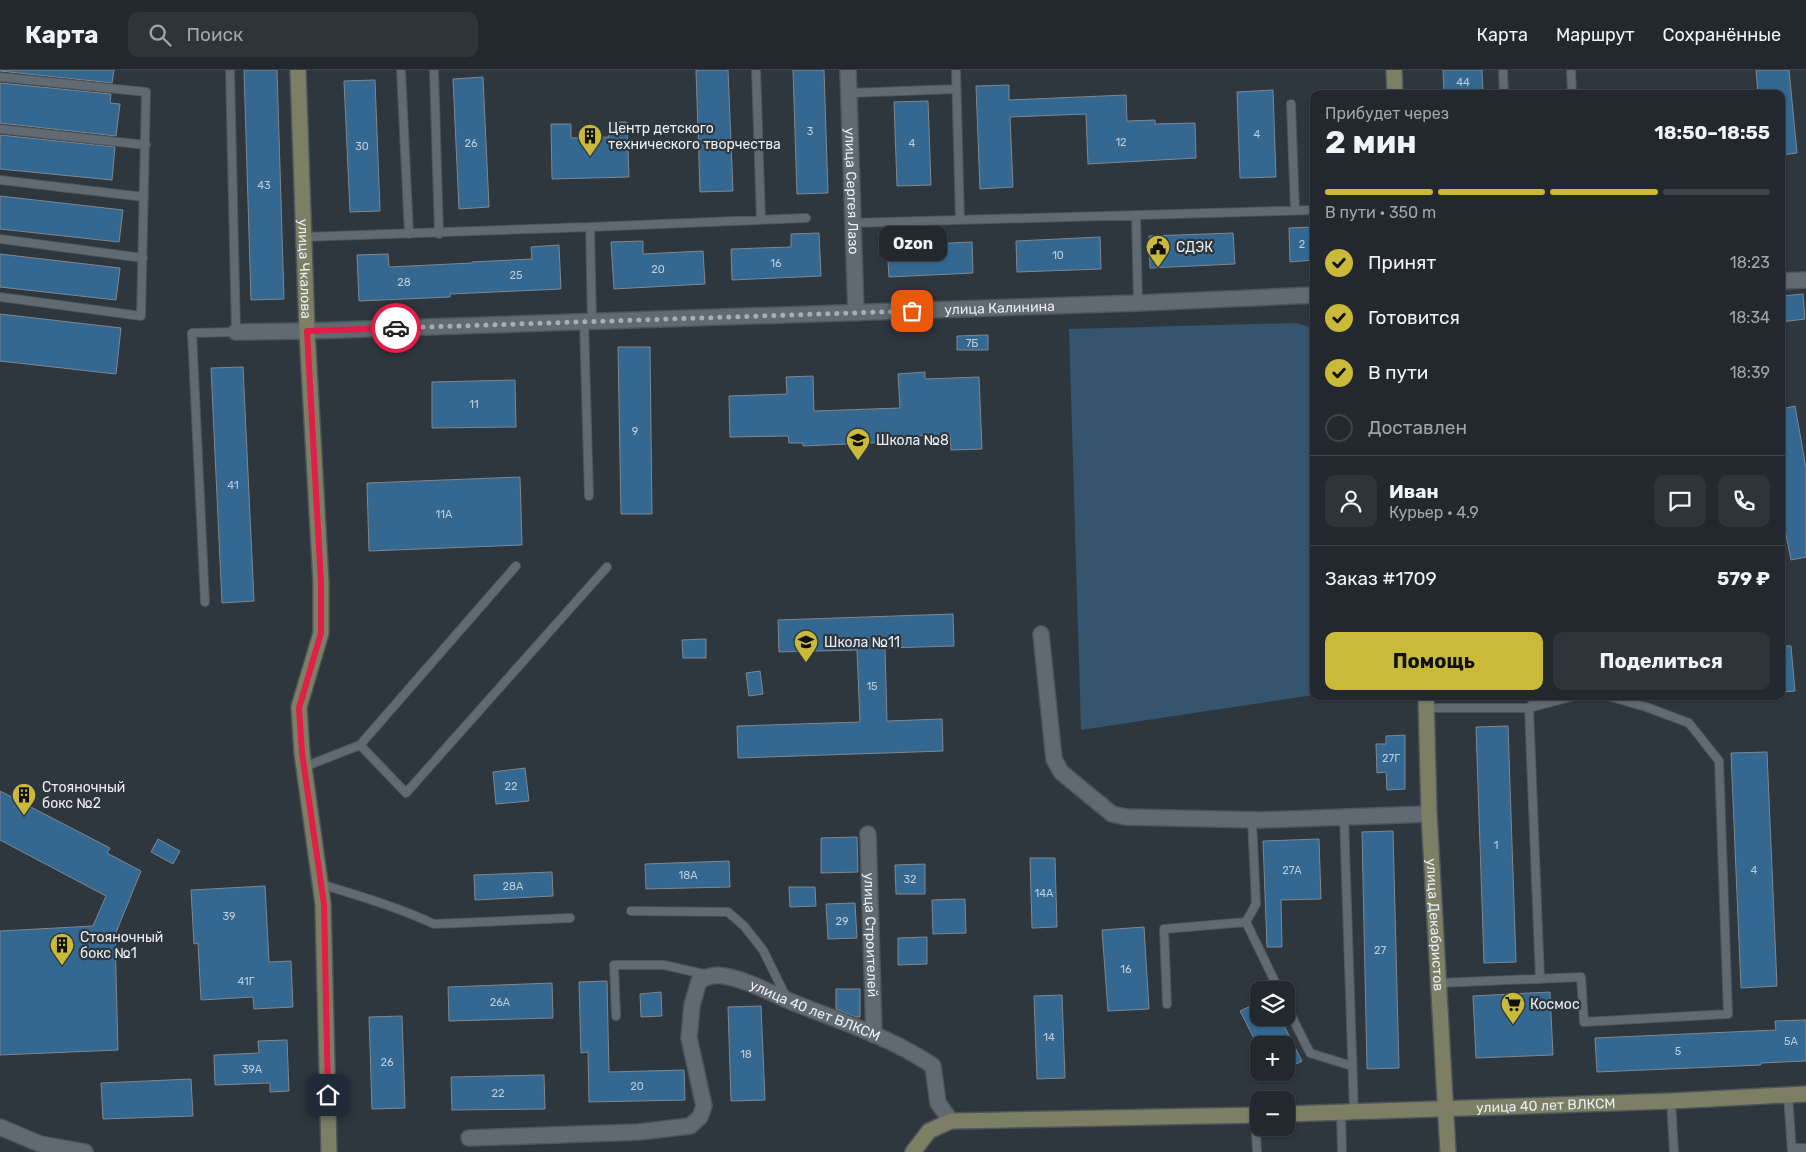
<!DOCTYPE html>
<html lang="ru">
<head>
<meta charset="utf-8">
<style>
  body { margin:0; font-family:Rubik,sans-serif; background:#2e343a; color:#f1f3f6; height:100vh; display:flex; flex-direction:column; font-size:19px; white-space:nowrap }
  * { box-sizing:border-box; margin:0 }
  p { font-size:16px; color:#a2a6aa }
  .icon { flex:none; width:28px; height:28px; fill:none; stroke:currentColor; stroke-width:2; stroke-linecap:round; stroke-linejoin:round }
  .map { position:relative; flex:1; overflow:hidden }
  .details { position:absolute; left:1310px; top:20px; width:475px; height:610px; display:flex; flex-direction:column; background:#22282e; border-radius:10px; box-shadow:0 1px 4px #0004,0 0 0 1px #3f444a }
  .details>* { flex:none }
  .controls { position:absolute; left:1250px; top:911px; display:grid; gap:10px }
  .controls a { display:grid; place-items:center; width:45px; height:45px; border-radius:10px; background:#22282e; box-shadow:0 1px 4px #0004,0 0 0 1px #3f444a; font-size:25px }
  .pin { position:absolute; display:grid; place-items:center; width:42px; height:42px; color:#fff; margin:-21px; border-radius:10px; box-shadow:0 2px 8px #0006 }
  .courier { position:absolute; display:grid; place-items:center; width:50px; height:50px; margin:-25px; border:4px solid #e11d48; border-radius:50%; background:#fff; color:#222; box-shadow:0 1px 6px #0007 }
  .bubble { position:absolute; height:35px; border-radius:10px; background:#22282e; box-shadow:0 1px 4px #0004,0 0 0 1px #3f444a; font-size:16px; font-weight:700; line-height:35px; text-align:center }
  .overview em { font-style:normal; font-weight:700 }
  .overview div { display:flex; flex-direction:column-reverse }
  .overview { display:flex; align-items:center; justify-content:space-between; height:85px; padding:0 15px }
  h1 { font-size:32px; font-weight:700; line-height:38px }
  .bar { display:grid; grid-template-columns:repeat(4,1fr); gap:8px 5px; align-content:center; height:60px; padding:0 15px }
  .bar i { height:6px; border-radius:4px; background:#3f444a }
  .bar .active { background:#caba3a }
  .bar p { grid-column:span 4 }
  .line { display:flex; align-items:center; gap:12px; padding:0 15px; border-top:1px solid #3f444a }
  .line div { flex:1 }
  .round { display:grid; place-items:center; flex:none; width:52px; height:52px; border-radius:10px; background:#2e343a }
  ol { padding:0 15px; list-style:none }
  li { display:flex; align-items:center; gap:15px; height:55px }
  li p { margin-inline-start:auto }
  li .icon { padding:5px; border-radius:50%; background:#caba3a; color:#111; stroke-width:4 }
  li:last-child { color:#a2a6aa }
  li i { width:28px; height:28px; border:2px solid #3f444a; border-radius:50% }
  .button { display:flex; gap:10px; margin-top:auto; padding:10px 15px }
  .button a { flex:1; height:58px; border-radius:10px; background:#caba3a; color:#111; font-size:20px; font-weight:700; line-height:58px; text-align:center }
  .button a+a { background:#2e343a; color:#f1f3f6 }
  header { display:flex; align-items:center; gap:30px; box-sizing:border-box; height:70px; padding:0 25px; background:#22282e; border-bottom:1px solid #3f444a }
  header strong { font-size:24px }
  nav { display:flex; gap:28px; margin-inline-start:auto; font-size:18px }
  .search { width:350px; height:45px; background:#2e343a; display:flex; align-items:center; gap:12px; box-sizing:border-box; padding:0 18px; border-radius:10px; color:#a2a6aa; font-size:19px }
  .map>svg:first-child { display:block }
  .green { fill:#35546d }
  .building { fill:#346891; stroke:#7e8790 }
  .lines { fill:none; stroke-linecap:round; stroke-linejoin:round }
  .lane-casing { stroke:#4d545a; stroke-width:10 }
  .street-casing { stroke:#4d545a; stroke-width:18 }
  .secondary-casing { stroke:#4d545a; stroke-width:18 }
  .lane { stroke:#616a72; stroke-width:8 }
  .street { stroke:#616a72; stroke-width:15 }
  .secondary { stroke:#7d7f64; stroke-width:15 }
  .done { stroke:#a7aeb3; stroke-width:5; stroke-dasharray:0 9 }
  .route { stroke:#e11d48; stroke-width:6 }
  .labels { text-anchor:middle; dominant-baseline:central; stroke-width:4.5; stroke-linejoin:round; paint-order:stroke }
  .number-label { font-size:11px; fill:#bbccda }
  .poi-label { font-size:14px; fill:#e8eef2; stroke:#2e363e; text-anchor:start }
  .street-label { font-size:14px; fill:#e8eef2; stroke:#2e363e }
</style>
</head>
<body>
<header>
<strong>Карта</strong>
<div class="search"><svg class="icon" aria-label="search" viewBox="0 0 24 24"><circle cx="10" cy="10" r="6"/><path d="M15 15l6 6"/></svg>Поиск</div>
<nav><a>Карта</a><a>Маршрут</a><a>Сохранённые</a></nav>
</header>
<div class="map">
<svg width="1806" height="1082" viewBox="0 0 1806 1082">
  <rect width="100%" height="100%" fill="#2e363e"/>
  <path class="green" d="M1295,253L1314,258V625L1081,660L1069,259Z"/>
  <path class="building" d="M0,0H114L112,13L0,1Z
    M244,0H277L284,229L251,230Z
    M696,0H728L733,121L700,122Z
    M793,0H824L828,123L797,124Z
    M1443,0H1482L1483,24H1444Z
    M1756,0H1789L1797,83L1781,85V24H1758Z
    M483,7L489,137L459,139L453,9Z
    M375,10L380,141L350,142L344,11Z
    M0,13L111,24L110,33L120,34L116,66L0,53Z
    M1009,15V30L1126,25L1127,51L1155,50V54L1195,53L1196,88L1088,94L1086,44L1010,47L1013,117L980,119L976,16Z
    M1273,20L1276,107L1240,108L1237,22Z
    M928,31L931,115L897,116L894,32Z
    M608,52H627L629,107L552,109L551,54H571V68L609,67Z
    M0,65L115,77L112,110L0,99Z
    M0,126L123,140L119,172L0,159Z
    M1314,157V190L1290,192L1289,158Z
    M819,163L821,206L732,210L731,179L791,177V164Z
    M1233,163L1235,194L1150,198L1149,166Z
    M1100,167L1101,199L1017,202L1016,171Z
    M643,171V184L703,181L705,214L614,219L611,172Z
    M972,172L973,203L889,207L887,176Z
    M559,175L561,219L450,224V227L359,231L357,185L388,184L389,197L472,193V192L532,189L531,177Z
    M0,184L120,198L116,230L0,217Z
    M1803,224L1805,249L1781,252V226Z
    M0,244L121,258L116,304L0,291Z
    M988,265V280H957V266Z
    M618,277H650L652,444H621Z
    M243,297L254,531L222,533L211,298Z
    M925,302V309L979,307L982,379L951,380L950,365L913,366V371L803,376V373H789L788,366L730,367L729,326L787,324L786,307L813,306L814,341L900,338L898,304Z
    M515,310L516,357L432,358V312Z
    M1795,336L1806,398V487L1791,490L1781,439V339Z
    M520,407L522,475L369,481L367,413Z
    M953,544L954,576L885,578L887,651L942,649L943,681L738,688L737,656L860,652L857,580L779,582L778,550Z
    M706,569V588H683L682,570Z
    M1781,576H1791L1795,621L1781,622Z
    M760,601L763,624L749,626L746,603Z
    M1508,656L1516,892L1484,893L1476,657Z
    M1405,665V719L1387,720L1386,702L1377,703L1376,674H1386V666Z
    M1767,682L1777,916L1741,918L1731,683Z
    M525,698L529,731L496,734L493,702Z
    M0,721L110,778L107,783L141,801L115,865L118,980L0,985V861L93,856L106,826L0,770Z
    M1393,761L1399,998L1367,999L1362,762Z
    M857,767L858,802L821,803V768Z
    M158,769L180,781L173,794L151,782Z
    M1319,769L1321,829L1281,830L1282,877H1267L1263,771Z
    M1030,788H1055L1057,857L1032,858Z
    M729,791L730,817L646,819L645,794Z
    M925,794V824H896L895,795Z
    M552,802L553,826L475,830L474,805Z
    M265,816L269,892L291,891L293,937L254,939L253,927L201,930L198,873L194,874L191,820Z
    M789,817H815L816,836L790,837Z
    M965,829L966,863L933,864L932,830Z
    M855,833L857,868L828,869L826,834Z
    M1144,857L1149,939L1108,941L1102,860Z
    M927,867V894L898,895V868Z
    M607,911L609,1002L684,1000L685,1030L589,1032L588,982L581,983L579,912Z
    M552,913L553,948L449,951L448,917Z
    M836,919H860V947H856L836,939Z
    M661,922L662,946L641,947L640,924Z
    M1550,922L1553,985L1476,988L1473,926Z
    M1062,925L1065,1008L1037,1009L1034,926Z
    M1259,932V948H1280L1302,991L1286,999V975H1259V978L1240,941Z
    M761,936L765,1030L731,1031L728,937Z
    M402,946L405,1038L372,1039L369,947Z
    M1806,950V991L1761,993V995L1597,1002L1595,968L1776,960L1775,951Z
    M287,970L289,1021L270,1022V1013L215,1015L214,985L259,983L258,971Z
    M544,1005L545,1039L452,1040L451,1007Z
    M191,1009L193,1046L103,1049L101,1013Z"/>
  <g class="lines">
    <defs>
      <path id="lane" d="M401,0L409,164
        M434,0L439,164
        M756,0L761,150
        M956,0L960,150
        M1503,0L1504,24
        M1571,0L1572,24
        M0,7L146,22L141,246L0,227
        M849,23L956,19
        M1291,34L1295,141
        M0,59L146,75
        M0,110L144,127
        M1136,145L1138,233
        M853,153L1314,140
        M304,167L590,157
        M0,169L143,188
        M584,252L589,426
        M592,252L590,157L806,148
        M205,532L192,263L236,262L230,0
        M1539,626L1529,638L1574,626
        M1426,638H1529L1540,909
        M360,675L406,723L607,497
        M304,697L360,675L516,496
        M1344,747L1354,1043
        M321,814C359,826 398,837 434,854L570,848
        M631,841L728,842L744,856L763,880L787,929
        M1246,852L1256,834L1252,750
        M1439,913L1581,907L1584,952L1728,944L1719,691L1689,653L1646,637L1608,626
        M1167,934L1164,859L1246,852L1279,920
        M1286,935L1310,983L1352,996
        M616,946L614,895H664L708,905
        M1788,1025L1792,1082
        M1671,1031L1674,1082
        M1341,1044L1342,1082
        M1255,1045L1257,1082
        M1792,1078H1806"/>
      <g id="street">
        <path id="s1" d="M848,0L856,243"/>
        <path d="M1781,211L1806,210"/>
        <path id="s2" d="M236,262L307,261L1138,233L1314,225"/>
        <path d="M1041,564L1054,689L1061,702L1112,744L1126,747L1260,750L1429,744"/>
        <path id="s3" d="M868,764L874,965"/>
        <path d="M0,1057L40,1074L85,1082"/>
        <path id="s4" d="M469,1068L639,1062L690,1056L700,1047L704,1036L689,968L692,935L699,911C707,907 714,904 724,906C748,910 770,923 792,932C839,951 891,967 933,996L938,1033L951,1051"/>
      </g>
      <g id="secondary">
        <path id="s5" d="M298,0L307,261L321,513V563L299,637L302,683L323,834L329,1082"/>
        <path d="M1394,0L1395,24"/>
        <path id="s6" d="M1426,626L1429,744L1448,1082"/>
        <path id="s7" d="M1286,1044L1671,1031L1806,1024"/>
        <path d="M913,1082L929,1061L951,1051L1259,1045"/>
      </g>
    </defs>
    <use href="#lane" class="lane-casing"/>
    <use href="#street" class="street-casing"/>
    <use href="#secondary" class="secondary-casing"/>
    <use href="#lane" class="lane"/>
    <use href="#street" class="street"/>
    <use href="#secondary" class="secondary"/>
  </g>
  <g class="lines">
    <path class="done" d="M396,258L912,241"/>
    <path class="route" d="M328,1025L324,834L302,683L299,638L321,563V513L307,261L396,258"/>
  </g>
  <defs>
    <symbol id="building-pin" viewBox="-11 -11 22 30"><path d="M0 17L-7.5 6A9.5 9.5 0 1 1 7.5 6Z" fill="#caba3a" stroke="#2e363e"/><path d="M-4-6H4V6H1V3H-1V6H-4ZM-2.5-4.3h1.7v1.8h-1.7ZM.8-4.3h1.7v1.8H.8ZM-2.5-1h1.7V.8h-1.7ZM.8-1h1.7V.8H.8Z" fill="#111"/></symbol>
    <symbol id="civic-pin" viewBox="-11 -11 22 30"><path d="M0 17L-7.5 6A9.5 9.5 0 1 1 7.5 6Z" fill="#caba3a" stroke="#2e363e"/><path d="M-.6-6.5H3V-4.5H.6V-3L4-1V1h2V6H-6V1h2V-1L-.6-3ZM-1.2 2.5V6h2.4V2.5Z" fill="#111"/></symbol>
    <symbol id="school-pin" viewBox="-11 -11 22 30"><path d="M0 17L-7.5 6A9.5 9.5 0 1 1 7.5 6Z" fill="#caba3a" stroke="#2e363e"/><path d="M0-5L7-2L0 1L-7-2ZM-4 1L0 2.5L4 1V4Q0 6-4 4Z" fill="#111"/></symbol>
    <symbol id="supermarket-pin" viewBox="-11 -11 22 30"><path d="M0 17L-7.5 6A9.5 9.5 0 1 1 7.5 6Z" fill="#caba3a" stroke="#2e363e"/><path d="M-6-5.5h2.5l.6 2H6L4.5 2H-2.5L-4.4-4H-6ZM-1.5 3.2a1.3 1.3 0 1 0 .1 0ZM3 3.2a1.3 1.3 0 1 0 .1 0Z" fill="#111"/></symbol>
  </defs>
  <g fill-rule="evenodd">
    <use href="#building-pin" x="576" y="52" width="28" height="38"/>
    <use href="#civic-pin" x="1144" y="163" width="28" height="38"/>
    <use href="#school-pin" x="844" y="356" width="28" height="38"/>
    <use href="#school-pin" x="792" y="558" width="28" height="38"/>
    <use href="#building-pin" x="10" y="711" width="28" height="38"/>
    <use href="#building-pin" x="48" y="861" width="28" height="38"/>
    <use href="#supermarket-pin" x="1499" y="920" width="28" height="38"/>
  </g>
  <g class="labels">
    <g class="number-label">
      <text x="1463" y="12">44</text>
      <text x="810" y="61">3</text>
      <text x="1257" y="64">4</text>
      <text x="1121" y="72">12</text>
      <text x="471" y="73">26</text>
      <text x="912" y="73">4</text>
      <text x="362" y="76">30</text>
      <text x="264" y="115">43</text>
      <text x="1302" y="174">2</text>
      <text x="1058" y="185">10</text>
      <text x="776" y="193">16</text>
      <text x="658" y="199">20</text>
      <text x="516" y="205">25</text>
      <text x="404" y="212">28</text>
      <text x="972" y="273">7Б</text>
      <text x="474" y="334">11</text>
      <text x="635" y="361">9</text>
      <text x="233" y="415">41</text>
      <text x="444" y="444">11А</text>
      <text x="872" y="616">15</text>
      <text x="1391" y="688">27Г</text>
      <text x="511" y="716">22</text>
      <text x="1496" y="775">1</text>
      <text x="1292" y="800">27А</text>
      <text x="1754" y="800">4</text>
      <text x="688" y="805">18А</text>
      <text x="910" y="809">32</text>
      <text x="513" y="816">28А</text>
      <text x="1044" y="823">14А</text>
      <text x="229" y="846">39</text>
      <text x="842" y="851">29</text>
      <text x="1380" y="880">27</text>
      <text x="1126" y="899">16</text>
      <text x="246" y="911">41Г</text>
      <text x="500" y="932">26А</text>
      <text x="1049" y="967">14</text>
      <text x="1791" y="971">5А</text>
      <text x="1678" y="981">5</text>
      <text x="746" y="984">18</text>
      <text x="387" y="992">26</text>
      <text x="252" y="999">39А</text>
      <text x="637" y="1016">20</text>
      <text x="498" y="1023">22</text>
    </g>
    <g class="poi-label">
      <text x="608" y="58">Центр детского<tspan x="608" dy="16">технического творчества</tspan></text>
      <text x="1176" y="177">СДЭК</text>
      <text x="876" y="370">Школа №8</text>
      <text x="824" y="572">Школа №11</text>
      <text x="42" y="717">Стояночный<tspan x="42" dy="16">бокс №2</tspan></text>
      <text x="80" y="867">Стояночный<tspan x="80" dy="16">бокс №1</tspan></text>
      <text x="1530" y="934">Космос</text>
    </g>
    <g class="street-label">
      <text stroke="none"><textPath href="#s1" startOffset="121">улица Сергея Лазо</textPath></text>
      <text stroke="none"><textPath href="#s5" startOffset="199">улица Чкалова</textPath></text>
      <text stroke="none"><textPath href="#s2" startOffset="764">улица Калинина</textPath></text>
      <text stroke="none"><textPath href="#s6" startOffset="229">улица Декабристов</textPath></text>
      <text stroke="none"><textPath href="#s3" startOffset="101">улица Строителей</textPath></text>
      <text stroke="none"><textPath href="#s4" startOffset="498">улица 40 лет ВЛКСМ</textPath></text>
      <text stroke="none"><textPath href="#s7" startOffset="260">улица 40 лет ВЛКСМ</textPath></text>
    </g>
  </g>
</svg>
<div class="controls">
<a><svg class="icon" aria-label="layers" viewBox="0 0 24 24"><path d="M12 4l9 5-9 5-9-5zM3 14l9 5 9-5"/></svg></a>
<a>+</a>
<a>−</a>
</div>
<div class="pin" style="left:912px;top:241px;background:#ea580c"><svg class="icon" aria-label="bag" viewBox="0 0 24 24"><path d="M5 8h14l-1 12H6zM9 8a3 3 0 0 1 6 0"/></svg></div>
<div class="pin" style="left:328px;top:1025px;background:#1f2937"><svg class="icon" aria-label="home" viewBox="0 0 24 24"><path d="M3 11l9-7 9 7M6 9v11h12V9"/></svg></div>
<div class="courier" style="left:396px;top:258px"><svg class="icon" aria-label="car" viewBox="0 0 24 24"><path d="M5 17H2v-5l4-1 3-4h7l3 4 3 1v5h-3M9 17h6M6 11h13"/><circle cx="7" cy="17" r="2"/><circle cx="17" cy="17" r="2"/></svg></div>
<div class="bubble" style="left:879px;top:156px;width:68px">Ozon</div>
<section class="details">
<div class="overview"><div><h1>2 мин</h1><p>Прибудет через</p></div><em>18:50–18:55</em></div>
<div class="bar"><i class="active"></i><i class="active"></i><i class="active"></i><i></i><p>В пути · 350 m</p></div>
<ol>
<li><svg class="icon" aria-label="check" viewBox="0 0 24 24"><path d="M5 12l5 5 9-10"/></svg>Принят<p>18:23</p></li>
<li><svg class="icon" aria-label="check" viewBox="0 0 24 24"><path d="M5 12l5 5 9-10"/></svg>Готовится<p>18:34</p></li>
<li><svg class="icon" aria-label="check" viewBox="0 0 24 24"><path d="M5 12l5 5 9-10"/></svg>В пути<p>18:39</p></li>
<li><i></i>Доставлен</li>
</ol>
<div class="line" style="height:90px"><a class="round"><svg class="icon" aria-label="person" viewBox="0 0 24 24"><circle cx="12" cy="8" r="4"/><path d="M4 21q1-7 8-7t8 7"/></svg></a><div><b>Иван</b><p>Курьер · 4.9</p></div><a class="round"><svg class="icon" aria-label="chat" viewBox="0 0 24 24"><path d="M4 5h16v11H9l-5 4z"/></svg></a><a class="round"><svg class="icon" aria-label="phone" viewBox="0 0 24 24"><path d="M5 4h4l2 5-3 2q2 4 5 5l2-3 5 2v4C11 20 4 13 5 4z"/></svg></a></div>
<div class="line" style="height:65px"><div>Заказ #1709</div><b>579 ₽</b></div>
<div class="button"><a>Помощь</a><a>Поделиться</a></div>
</section>
</div>
</body>
</html>
